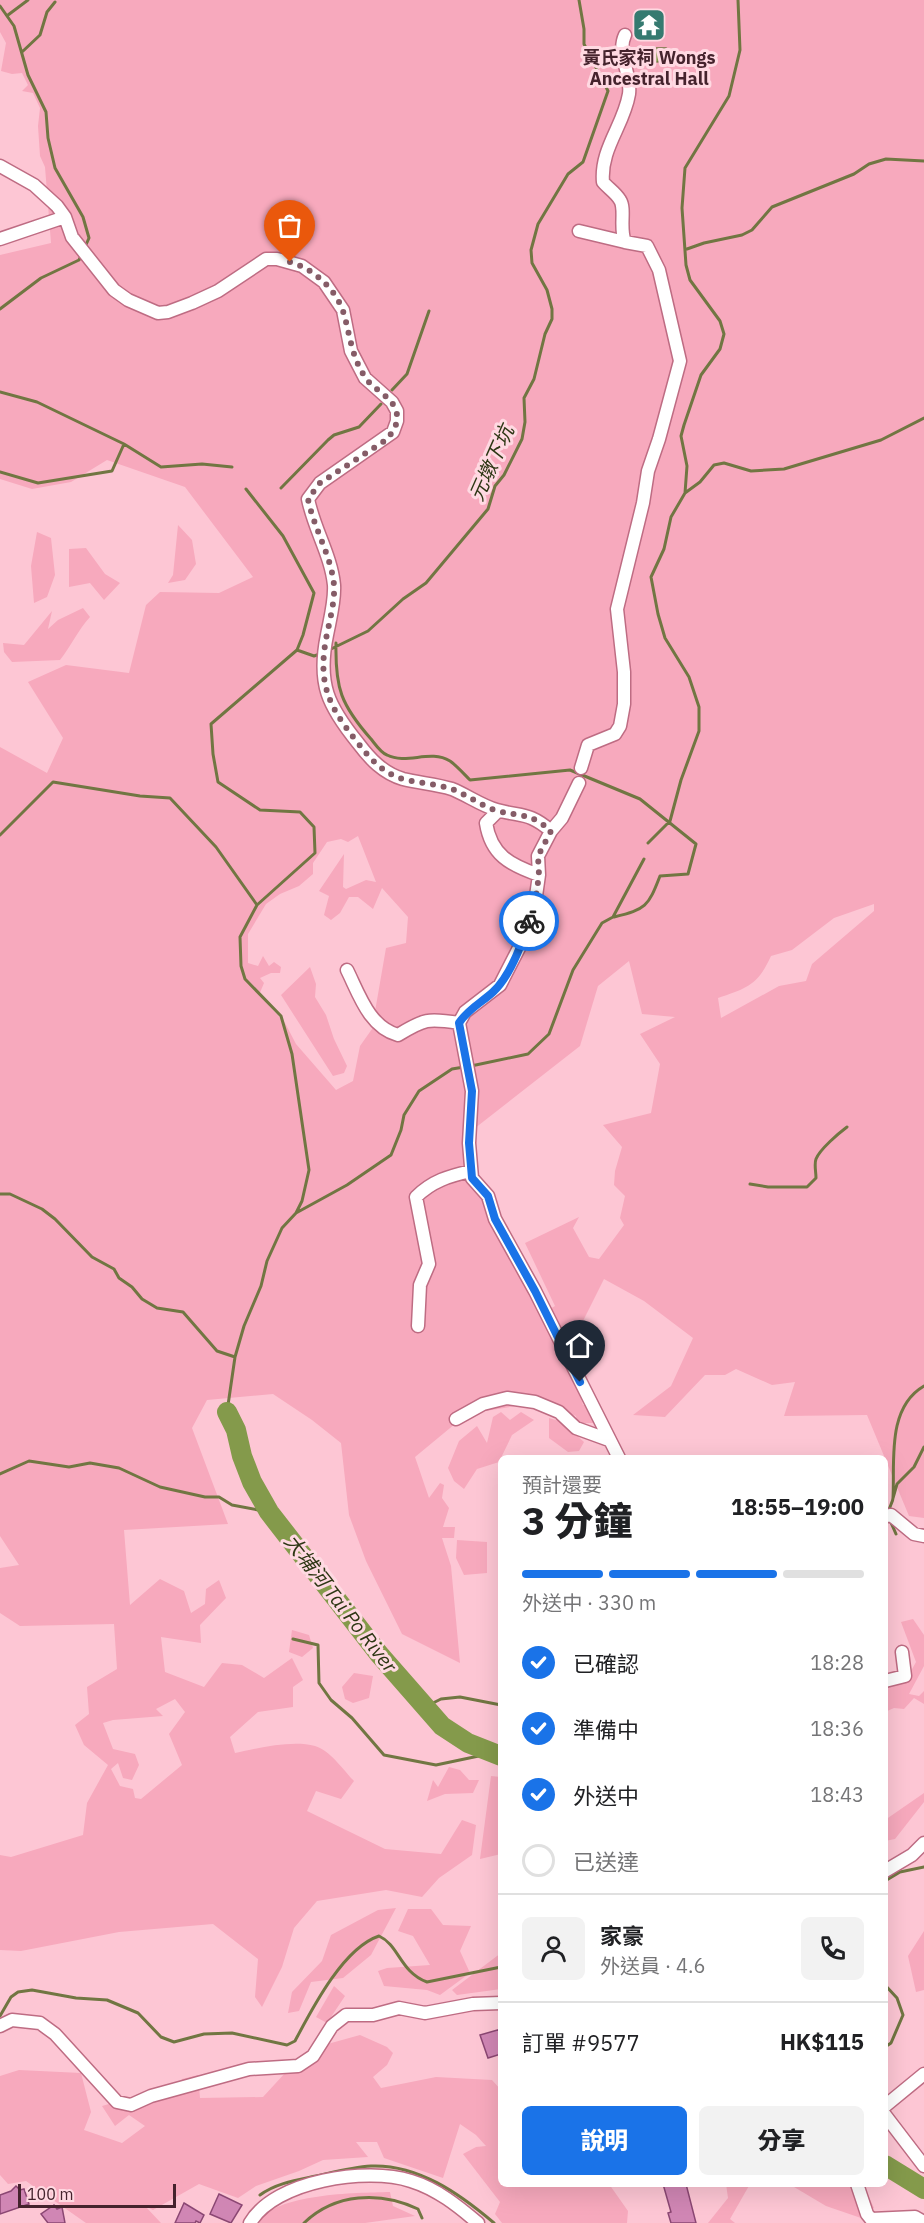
<!DOCTYPE html>
<html lang="zh-TW">
<head>
<meta charset="utf-8">
<style>
  body { margin:0; font-family:"IBM Plex Sans","Noto Sans TC",sans-serif; background:#f2f2f2; color:#202124; height:100vh; display:flex; flex-direction:column; font-size:22px; white-space:nowrap }
  * { box-sizing:border-box; margin:0 }
  p { font-size:20px; color:#757577 }
  .icon { flex:none; width:33px; height:33px; fill:none; stroke:currentColor; stroke-width:2; stroke-linecap:round; stroke-linejoin:round }
  .map { position:relative; flex:1; overflow:hidden }
  .sheet { position:absolute; left:498px; top:1455px; width:390px; height:732px; display:flex; flex-direction:column; background:#fff; border-radius:9px; box-shadow:0 6px 24px #0002 }
  .sheet>* { flex:none }
  .scale { position:absolute; left:18px; bottom:15px; width:158px; box-sizing:border-box; padding-left:6px; border:3px solid #45232d; border-top:0; font-size:16px; line-height:21px; white-space:nowrap; color:#45232d; -webkit-text-stroke:4px #ffd9e2; paint-order:stroke }
  .pin { position:absolute; display:grid; place-items:center; width:51px; height:51px; color:#fff; margin:-62px -26px; border-radius:50% 50% 50% 0; rotate:-45deg; box-shadow:0 0 6px #0007 }
  .pin .icon { rotate:45deg }
  .courier { position:absolute; display:grid; place-items:center; width:60px; height:60px; margin:-30px; border:4px solid #1a73e8; border-radius:50%; background:#fff; color:#222; box-shadow:0 2px 8px #0007 }
  .headline em { font-style:normal; font-weight:800 }
  .headline div { display:flex; flex-direction:column-reverse }
  .headline { display:flex; align-items:center; justify-content:space-between; height:102px; padding:0 24px }
  h1 { font-size:39px; font-weight:800; line-height:45px }
  .bar { display:grid; grid-template-columns:repeat(4,1fr); gap:9px 6px; align-content:center; height:72px; padding:0 24px }
  .bar i { height:8px; border-radius:4px; background:#e0e0e0 }
  .bar .active { background:#1a73e8 }
  .bar p { grid-column:span 4 }
  .line { display:flex; align-items:center; gap:15px; padding:0 24px; border-top:2px solid #e0e0e0 }
  .line div { flex:1 }
  .round { display:grid; place-items:center; flex:none; width:63px; height:63px; border-radius:9px; background:#f2f2f2 }
  ol { padding:0 24px; list-style:none }
  li { display:flex; align-items:center; gap:18px; height:66px }
  li p { margin-inline-start:auto }
  li .icon { padding:6px; border-radius:50%; background:#1a73e8; color:#fff; stroke-width:4 }
  li:last-child { color:#757577 }
  li i { width:33px; height:33px; border:3px solid #e0e0e0; border-radius:50% }
  .action { display:flex; gap:12px; margin-top:auto; padding:12px 24px }
  .action a { flex:1; height:69px; border-radius:9px; background:#1a73e8; color:#fff; font-size:24px; font-weight:800; line-height:69px; text-align:center }
  .action a+a { background:#f2f2f2; color:#202124 }
  .map>svg:first-child { display:block }
  .green { fill:#f7a9bd; fill-rule:evenodd }
  .water { fill:#849a4b; stroke:#717642; stroke-width:1.5 }
  .lines { fill:none; stroke-linecap:round; stroke-linejoin:round }
  .stream { stroke:#717642; stroke-width:3 }
  .river { stroke:#849a4b; stroke-width:20 }
  .building { fill:#d086b4; stroke:#8b4773; stroke-width:1.5 }
  .minor-casing { stroke:#be6c83; stroke-width:15 }
  .minor { stroke:#fff; stroke-width:12 }
  .done { stroke:#855c67; stroke-width:6; stroke-dasharray:0 10.8 }
  .route { stroke:#1a73e8; stroke-width:8 }
  .labels { text-anchor:middle; dominant-baseline:central; stroke-width:6; stroke-linejoin:round; paint-order:stroke }
  .poi-label { font-size:18px; font-weight:bold; fill:#45232d; stroke:#ffd9e2 }
  .water-label { font-size:20px; font-style:italic; fill:#2e3715; stroke:#ffd9e2 }
</style>
</head>
<body>
<div class="map">
<svg width="924" height="2223" viewBox="0 0 924 2223">
  <rect width="100%" height="100%" fill="#fdc6d4"/>
  <path class="green" d="M0,0H924V1518L909,1516L867,1415L784,1416L795,1382L772,1385L736,1369L725,1375H705L665,1417L633,1415L671,1386L693,1338L644,1301L604,1279L567,1353L583,1405H597L608,1423H577L576,1416L540,1402L467,1414L415,1457L429,1498L440,1483L444,1485L442,1498L449,1508L443,1527H455L454,1538H442L451,1566L460,1663L402,1634L366,1561L349,1515L341,1443L312,1420L273,1394L207,1400L192,1428L228,1524L124,1530L130,1605L160,1579L184,1591L191,1613L205,1604L206,1589L219,1580L226,1598L200,1625L201,1643L161,1637L165,1672L204,1687L222,1663L242,1665L264,1678L292,1658L303,1680L293,1687V1707L258,1712L230,1737L235,1753C258,1748 292,1740 315,1746C330,1750 344,1771 354,1781L341,1799L316,1791L307,1811L385,1849L441,1854L462,1820L476,1825L472,1855L439,1878L422,1897L386,1890L317,1901L294,1928L282,1967L262,2007L255,1997L258,1959L213,1924L119,1932L21,1951L0,1950V1855L11,1857L83,1835L87,1803L108,1765L84,1745L75,1725L89,1714L87,1687L117,1669L114,1624L20,1626L0,1613V1568L19,1565L0,1536V747L47,773L63,738L28,682L66,665L129,673L146,605L160,592L219,593L253,577L185,487L107,460L71,482L32,489L0,479V255L51,243L45,167L40,156L38,126L40,108L33,93L22,91L28,85L22,73L12,74L1,71L6,43L0,32ZM358,836L376,882L366,880L346,889L343,887L344,854L319,891L329,896L324,915L331,920L340,913L349,897H358L373,909L382,888L408,917L406,943L386,948L372,1029L360,1046L353,1081L336,1090L296,1044L285,1023L259,995L264,983L260,978L271,973H280L281,967L274,962L269,966L263,956L258,966L248,963V934L266,904L280,894L299,886L313,874V863L327,842L341,839L348,842ZM874,904V911L812,964L806,981L779,986L721,1018L718,998C747,988 758,985 771,956L792,950L834,918ZM629,961L642,1014L675,1017L640,1034L660,1064L651,1113L603,1125L622,1147L615,1171L614,1185L625,1196L620,1218L624,1225L599,1259L589,1257L573,1228L579,1217L525,1243L555,1306L539,1315L519,1255L475,1172L470,1132L580,1046L598,986ZM175,1699L185,1712L169,1734L182,1765L141,1799L135,1798L133,1789L120,1786L111,1769L118,1763L123,1778L132,1780L139,1765L135,1754L113,1749L103,1723L113,1720L163,1716L156,1709Z
    M178,525L192,540L196,564L185,580L168,583L173,575Z
    M37,532L51,538L55,575L47,597L34,603L31,566Z
    M86,548L105,574L120,583L104,600L90,583L69,587V549Z
    M83,608L90,617C78,630 71,646 60,660L12,662L4,652L3,643L24,645L52,611L48,629L58,620Z
    M310,967L316,984L315,997L326,1015L334,1039L347,1066L344,1073L333,1076L281,995Z
    M501,1412L510,1420L521,1412L534,1420L512,1435L499,1462L477,1469L464,1489L454,1481L448,1468L459,1441L477,1426L487,1443L493,1417Z
    M549,1418L562,1422L584,1442L579,1451L568,1452L549,1438Z
    M457,1540L487,1542V1573L464,1575L456,1558Z
    M913,1619L924,1635V1666L909,1694L919,1696L924,1691V1704L914,1698L904,1709L894,1708L885,1712V1686L906,1680L916,1662L901,1622Z
    M292,1630L309,1635L313,1648L302,1657L289,1652Z
    M354,1673L373,1676L369,1698L353,1703L345,1699L342,1687Z
    M449,1767L460,1770L469,1780H479L473,1793L445,1794L427,1801L433,1780L438,1787Z
    M491,1776L501,1777V1854L480,1859Z
    M924,1793V1802L895,1839L885,1841V1820Z
    M396,1908L371,1955L343,1978L311,1982L299,2011L288,2013L292,1992L322,1961L331,1935L378,1910Z
    M408,1909H431L443,1925L471,1926L460,1951L470,1973L440,1995L427,1990L384,1986L378,1971L387,1968L430,1965L413,1936L398,1931Z
    M924,1931V1990L916,1992L908,1956Z
    M501,1953V1989L457,1995L452,1990Z
    M334,1986L345,1996L327,2023L316,2017Z
    M360,2035L387,2047L393,2053L387,2065L373,2077L381,2088L436,2077L492,2080L501,2090V2184H609L628,2211L627,2223H502L495,2214L500,2202L463,2154L476,2147L486,2146L476,2135L460,2124L443,2178L384,2158L377,2142H356L368,2157L323,2160L299,2171L256,2186L238,2198L199,2184L153,2210L145,2206L161,2223H86L26,2181L8,2184L0,2175V2076L19,2070L81,2073L91,2112L84,2130L122,2143L145,2126L129,2115L115,2126L102,2106L147,2093L178,2095L182,2079L198,2075L200,2098L263,2097L286,2072L324,2045Z
    M726,2184H750L730,2219L735,2223H708L728,2198Z
    M789,2184H863L874,2208L861,2218L826,2206Z
    M390,2192L393,2206L415,2216L365,2223H255C278,2193 354,2193 390,2192Z"/>
  <path class="water" d="M643,48H666L672,52L673,56L668,61L656,62L641,56L640,49Z"/>
  <g class="lines">
    <path class="stream" d="M0,6L14,26L28,75L46,112L48,138L55,168L83,217L89,238L85,247
      M8,15L28,0
      M22,52L40,35L47,12L55,2
      M687,249L704,243L742,235L752,230L772,207L854,174L869,164L886,159L924,161
      M0,309L41,278L79,260L81,256
      M392,390L407,374L429,311
      M0,392L37,402L124,444L161,467L202,464L232,467
      M0,472L38,483L112,471L124,444
      M281,488L328,440L334,435L359,427L381,404
      M246,489L283,536L314,593L303,635L297,650L211,724L213,754L218,782L260,810L300,812L314,827L315,853L257,905L240,937L241,966L245,979L281,1016L292,1054L309,1170L302,1201L296,1213
      M685,493L700,482L714,465L724,463L751,471L784,469L881,440L924,418
      M336,643C335,688 341,705 371,739C375,744 381,753 387,755C407,765 430,749 450,761C457,766 464,774 470,780L570,770L640,799L696,844L688,874L660,876C648,907 646,909 614,917
      M297,650L314,656L320,654
      M329,650L368,631L403,599L426,583L488,509L495,486L504,475L522,439L525,422L524,398L534,379L545,334L552,319V309L547,290L532,263L531,250L538,224L568,174L583,162L608,91L584,44V29L579,0
      M0,835L53,782L140,796L170,798L216,847L257,905
      M648,843L670,821L681,780L699,731V707L689,677L665,638L658,614L651,577L664,549L671,517L685,493L687,466L681,436L684,425L701,375L720,349L724,334L720,321L690,280L686,265L682,208L685,168L729,96L740,50L738,0
      M471,1066L528,1054L549,1034L573,970L602,923L613,917L644,859
      M750,1184L768,1187H807L816,1178C816,1172 814,1164 816,1159C820,1149 839,1133 847,1127
      M0,1194H10L42,1209L55,1219L92,1257L114,1269L119,1278L132,1287L142,1299L157,1308L183,1312L217,1351L235,1357
      M227,1412L235,1357L244,1326L261,1286L267,1261L282,1228L296,1213L347,1185L391,1155L401,1130L404,1115L419,1091L452,1069L464,1067
      M0,1474L29,1461L69,1467L90,1463L119,1468L160,1487L205,1497H219L232,1505L269,1512
      M893,1498L897,1484L914,1467L924,1447
      M889,1511C889,1507 893,1502 893,1498C895,1463 886,1408 924,1386
      M889,1518L896,1534
      M293,1639L318,1645L319,1683L331,1700L352,1718L384,1755L436,1765L493,1753
      M427,1706L441,1699L460,1697L501,1705
      M885,1881L900,1872L924,1867
      M885,1985L897,1998L903,2015L891,2043L885,2047
      M0,2016L11,1997L18,1992L32,1990L76,1998L107,2000L138,2013L161,2037L174,2042L204,2034L232,2033L287,2045L295,2041C312,2009 343,1948 379,1936C399,1945 400,1972 427,1982L501,1967
      M260,2195C276,2183 297,2180 316,2176C334,2172 353,2167 371,2166C418,2164 460,2194 494,2223
      M304,2223C335,2193 380,2191 418,2209L422,2218"/>
    <path class="river" d="M227,1412L236,1430L242,1456L252,1482L269,1512L379,1654L442,1726L468,1743L501,1756
      M885,2165L924,2189"/>
  </g>
  <path class="building" d="M501,2029V2054L488,2058L480,2035Z
    M663,2184H686L696,2223H671L668,2213L671,2212Z
    M16,2186L20,2190L24,2189L29,2204L0,2214V2195L11,2191Z
    M219,2194L242,2205L231,2223L210,2214Z
    M184,2203L204,2215L200,2223L196,2221L195,2223H175Z
    M54,2205L57,2209L62,2207L65,2223H48L41,2214Z"/>
  <g class="lines">
    <defs>
      <path id="minor" d="M0,166L34,185L57,206L65,217L72,237L114,290L128,300L158,313L168,312L192,303L218,291L266,259H277L302,266L324,282L343,310L351,351L365,378L392,402L397,411V421L393,432L320,483L308,499C314,529 331,555 334,585C335,601 330,619 327,635C317,684 328,706 358,743C370,759 383,773 403,779C419,783 436,784 452,789C467,795 482,806 497,810C522,817 529,812 551,831L538,856L539,875L536,896L522,942L500,985L465,1012L459,1023L472,1091L469,1143L472,1178L488,1196L495,1219L535,1291L619,1458
        M579,231L625,242
        M0,239L65,217
        M581,768L588,745L615,734L620,726L624,704V672L617,609L643,503L648,471L659,439L680,361L659,270L647,246L625,242C619,229 626,209 620,200C616,193 608,188 603,182C600,149 624,125 629,94C632,74 616,54 625,35
        M498,811L486,823C491,855 510,865 539,875
        M551,831L562,818L579,783
        M347,970C359,994 369,1027 398,1035C424,1019 428,1018 459,1023
        M418,1326L420,1285L429,1264L416,1197C432,1181 449,1176 471,1171
        M456,1419L483,1404L507,1398L535,1402L559,1412L576,1428L609,1440
        M885,1516L891,1515L914,1534L924,1536
        M885,1681L905,1676L902,1652
        M885,1871L912,1855L924,1843
        M0,2026L12,2020L40,2023L55,2034L117,2102L131,2105L151,2096L249,2069L298,2066L313,2056L332,2026L346,2015H373L399,2008L425,2013L473,2004L501,2003
        M885,2106L924,2074
        M885,2115L924,2166
        M857,2184L867,2214L871,2219L915,2217L924,2222
        M250,2223C275,2180 367,2167 411,2181C437,2189 458,2206 478,2223"/>
    </defs>
    <use href="#minor" class="minor-casing"/>
    <use href="#minor" class="minor"/>
  </g>
  <g class="lines">
    <path class="done" d="M290,262C312,268 335,288 343,311C350,334 351,356 365,377C373,390 392,396 396,411C400,422 393,432 386,440L320,483L308,499C314,529 331,555 334,585C335,601 330,619 327,634C317,683 328,706 358,743C370,759 383,773 403,779C419,783 436,784 452,789C467,795 482,806 497,811C522,817 529,812 551,831L538,856L539,875L536,896L529,921"/>
    <path class="route" d="M529,921C522,944 511,975 493,992C481,1003 468,1009 459,1023L472,1091L469,1143L472,1178L488,1196L495,1219L535,1291L580,1382"/>
  </g>
  <defs>
    <symbol id="temple-square" viewBox="-11 -11 22 22"><rect x="-9" y="-9" width="18" height="18" rx="4" fill="#357a70" stroke="#ffd9e2"/><path d="M0-6L5-2H3V0L6.5 2.5H4V6H1.5V3h-3V6H-4V2.5H-6.5L-3 0V-2H-5Z" fill="#fff"/></symbol>
  </defs>
  <g fill-rule="evenodd">
    <use href="#temple-square" x="630" y="6" width="38" height="38"/>
  </g>
  <g class="labels">
    <g class="poi-label">
      <text x="649" y="57">黃氏家祠 Wongs<tspan x="649" dy="21">Ancestral Hall</tspan></text>
    </g>
    <g class="water-label">
      <text transform="translate(491 463) rotate(-66)">元墩下坑</text>
      <text transform="translate(341 1603) rotate(52)">大埔河 Tai Po River</text>
    </g>
  </g>
</svg>
<div class="scale">100 m</div>
<div class="pin" style="left:290px;top:262px;background:#ea580c"><svg class="icon" aria-label="bag" viewBox="0 0 24 24"><path d="M5 8h14l-1 12H6zM9 8a3 3 0 0 1 6 0"/></svg></div>
<div class="pin" style="left:580px;top:1382px;background:#1f2937"><svg class="icon" aria-label="home" viewBox="0 0 24 24"><path d="M3 11l9-7 9 7M6 9v11h12V9"/></svg></div>
<div class="courier" style="left:529px;top:921px"><svg class="icon" aria-label="bike" viewBox="0 0 24 24"><circle cx="6" cy="16" r="4"/><circle cx="18" cy="16" r="4"/><path d="M6 16l4-8h5l3 8M10 8l3 8H6M13 5h3"/></svg></div>
<section class="sheet">
<div class="headline"><div><h1>3 分鐘</h1><p>預計還要</p></div><em>18:55–19:00</em></div>
<div class="bar"><i class="active"></i><i class="active"></i><i class="active"></i><i></i><p>外送中 · 330 m</p></div>
<ol>
<li><svg class="icon" aria-label="check" viewBox="0 0 24 24"><path d="M5 12l5 5 9-10"/></svg>已確認<p>18:28</p></li>
<li><svg class="icon" aria-label="check" viewBox="0 0 24 24"><path d="M5 12l5 5 9-10"/></svg>準備中<p>18:36</p></li>
<li><svg class="icon" aria-label="check" viewBox="0 0 24 24"><path d="M5 12l5 5 9-10"/></svg>外送中<p>18:43</p></li>
<li><i></i>已送達</li>
</ol>
<div class="line" style="height:108px"><a class="round"><svg class="icon" aria-label="person" viewBox="0 0 24 24"><circle cx="12" cy="8" r="4"/><path d="M4 21q1-7 8-7t8 7"/></svg></a><div><b>家豪</b><p>外送員 · 4.6</p></div><a class="round"><svg class="icon" aria-label="phone" viewBox="0 0 24 24"><path d="M5 4h4l2 5-3 2q2 4 5 5l2-3 5 2v4C11 20 4 13 5 4z"/></svg></a></div>
<div class="line" style="height:78px"><div>訂單 #9577</div><b>HK$115</b></div>
<div class="action"><a>說明</a><a>分享</a></div>
</section>
</div>
</body>
</html>
